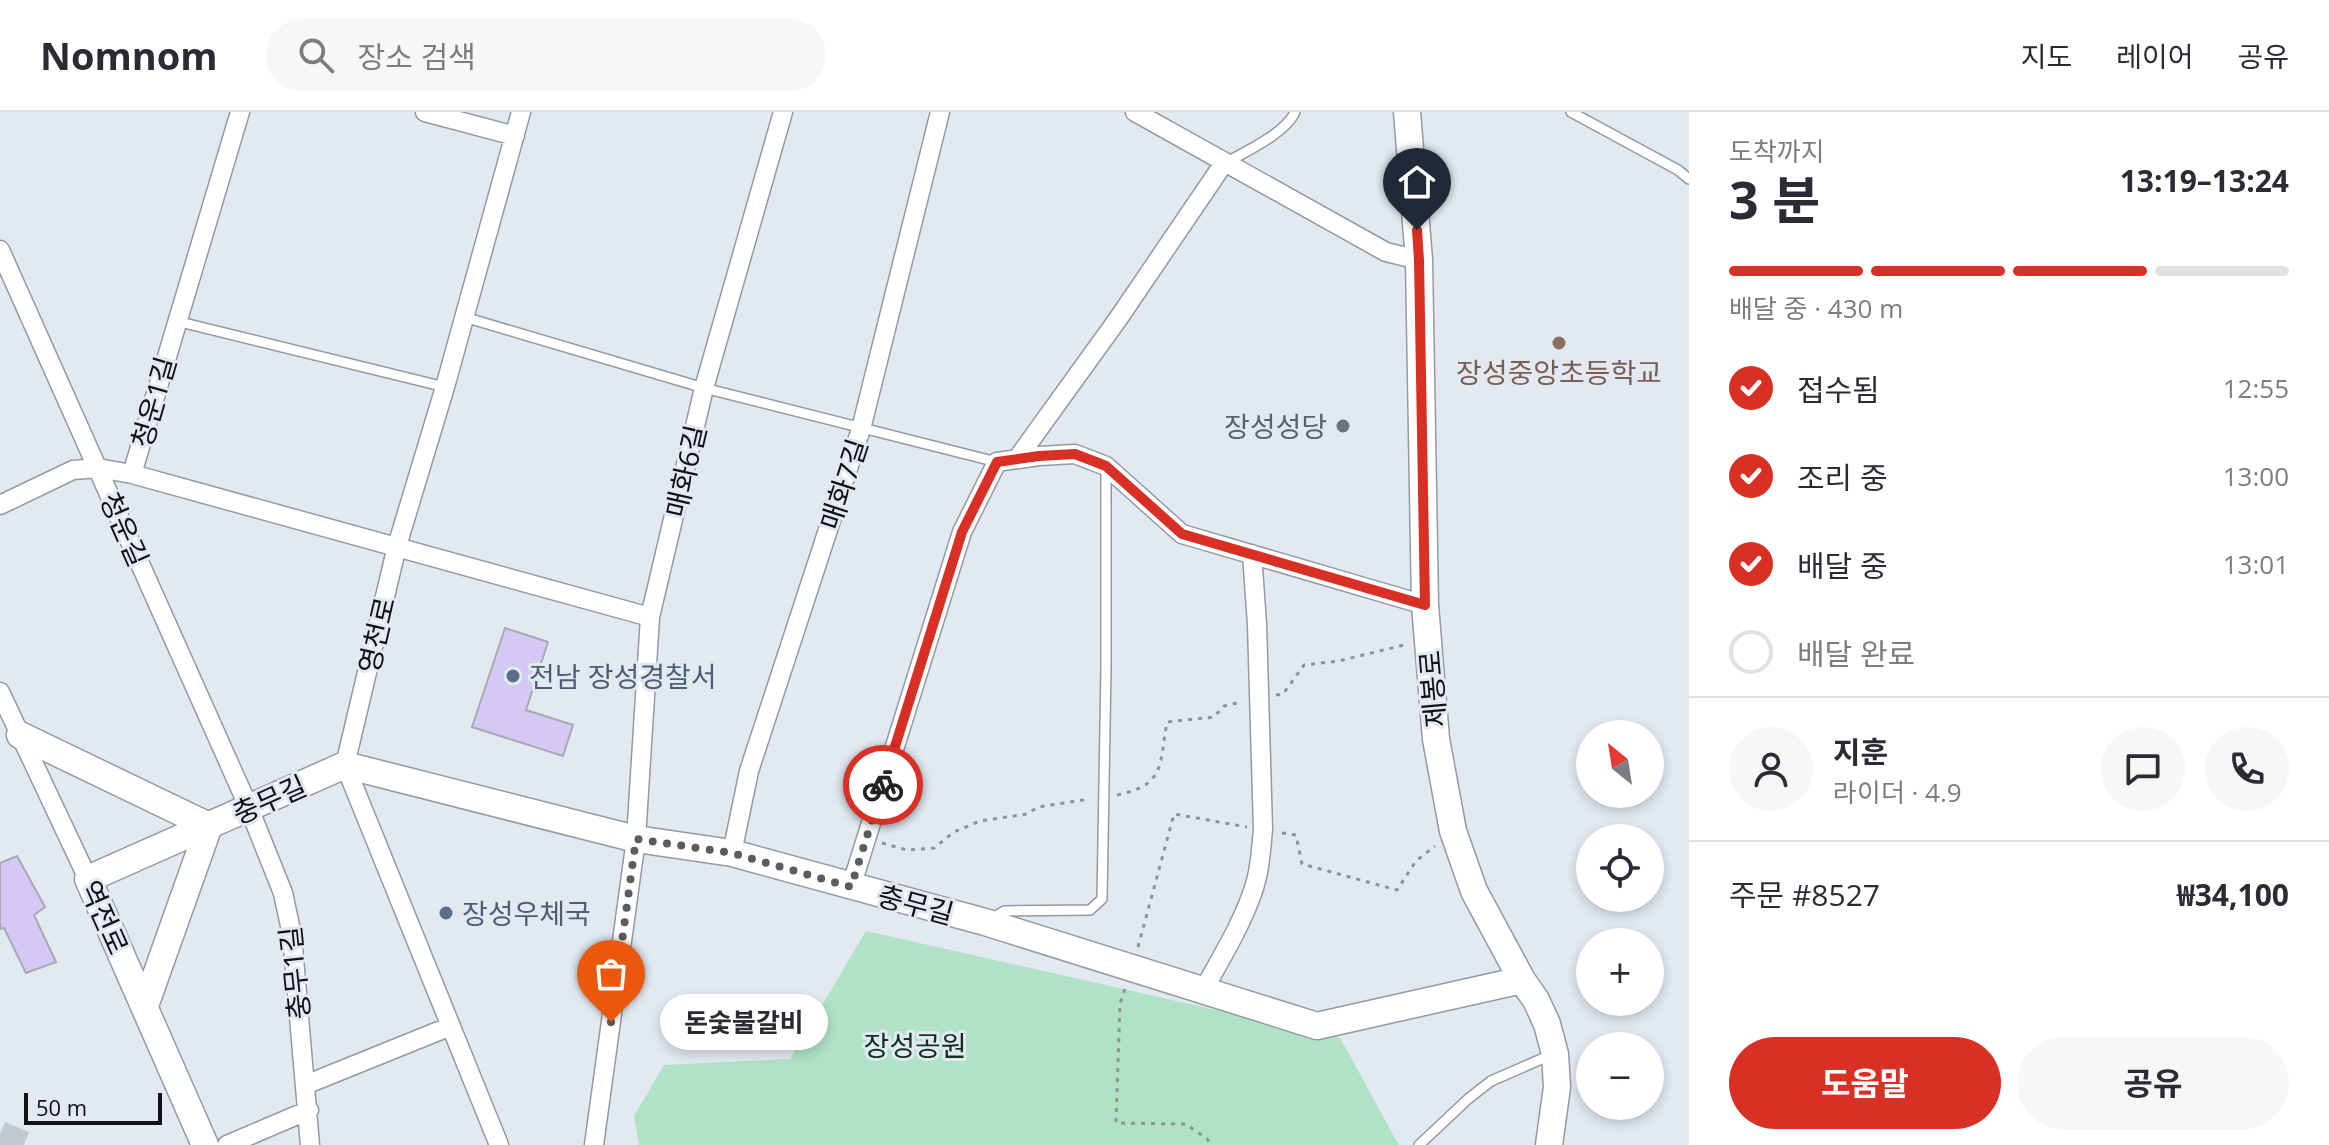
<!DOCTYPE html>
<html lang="ko">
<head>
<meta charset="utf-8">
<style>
  body { margin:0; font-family:"Open Sans","Noto Sans KR",sans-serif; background:#f7f7f7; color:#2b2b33; height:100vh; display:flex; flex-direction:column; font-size:30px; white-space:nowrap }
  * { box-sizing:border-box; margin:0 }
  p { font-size:26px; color:#7c7c81 }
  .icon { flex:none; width:44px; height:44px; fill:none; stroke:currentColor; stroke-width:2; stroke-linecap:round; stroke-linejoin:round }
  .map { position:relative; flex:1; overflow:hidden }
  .side { display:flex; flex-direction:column; background:#fff; width:640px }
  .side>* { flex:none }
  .needle { width:52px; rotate:330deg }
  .buttons { position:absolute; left:1576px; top:608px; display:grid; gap:16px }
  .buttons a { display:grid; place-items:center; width:88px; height:88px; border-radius:50%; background:#fff; box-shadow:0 4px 12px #0003; font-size:40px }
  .scale { position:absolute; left:24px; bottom:20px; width:138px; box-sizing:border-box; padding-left:8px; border:4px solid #0f1114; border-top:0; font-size:22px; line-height:28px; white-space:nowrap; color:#0f1114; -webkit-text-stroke:6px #e2e9f1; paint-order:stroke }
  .pin { position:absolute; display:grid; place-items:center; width:68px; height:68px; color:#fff; margin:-82px -34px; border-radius:50% 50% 50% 0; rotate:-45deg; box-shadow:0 0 8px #0007 }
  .pin .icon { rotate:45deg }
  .courier { position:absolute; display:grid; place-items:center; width:80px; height:80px; margin:-40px; border:6px solid #d93025; border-radius:50%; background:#fff; color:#222; box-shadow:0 2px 10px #0007 }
  .bubble { position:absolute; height:56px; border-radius:28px; background:#fff; box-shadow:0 4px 12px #0003; font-size:26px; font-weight:700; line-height:56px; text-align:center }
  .head em { font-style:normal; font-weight:700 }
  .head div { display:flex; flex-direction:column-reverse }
  .head { display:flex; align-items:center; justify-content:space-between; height:136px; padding:0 40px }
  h1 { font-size:52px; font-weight:700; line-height:60px }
  .bar { display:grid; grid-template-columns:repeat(4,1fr); gap:12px 8px; align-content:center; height:96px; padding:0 40px }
  .bar i { height:10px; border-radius:6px; background:#e1e1e2 }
  .bar .on { background:#d93025 }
  .bar p { grid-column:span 4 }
  .line { display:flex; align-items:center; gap:20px; padding:0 40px; border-top:2px solid #e1e1e2 }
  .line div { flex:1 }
  .round { display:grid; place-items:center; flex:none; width:84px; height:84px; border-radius:42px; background:#f7f7f7 }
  ol { padding:0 40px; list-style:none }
  li { display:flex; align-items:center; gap:24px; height:88px }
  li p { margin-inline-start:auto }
  li .icon { padding:8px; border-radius:50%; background:#d93025; color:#fff; stroke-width:4 }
  li:last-child { color:#7c7c81 }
  li i { width:44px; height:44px; border:4px solid #e1e1e2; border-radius:50% }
  .button { display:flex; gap:16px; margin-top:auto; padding:16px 40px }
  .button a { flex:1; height:92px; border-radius:48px; background:#d93025; color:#fff; font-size:32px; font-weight:700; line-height:92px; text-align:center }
  .button a+a { background:#f7f7f7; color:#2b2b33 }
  header { display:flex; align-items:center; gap:48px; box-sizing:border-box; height:112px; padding:0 40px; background:#fff; border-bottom:2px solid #e1e1e2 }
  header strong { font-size:38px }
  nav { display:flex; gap:44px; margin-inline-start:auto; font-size:28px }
  .search { width:560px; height:72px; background:#f7f7f7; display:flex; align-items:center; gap:20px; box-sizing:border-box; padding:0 28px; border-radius:44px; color:#7c7c81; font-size:30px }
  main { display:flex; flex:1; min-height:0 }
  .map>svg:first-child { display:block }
  .green { fill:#b0e2c5 }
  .building { fill:#d3c9f4; stroke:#aaa8b1; stroke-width:2 }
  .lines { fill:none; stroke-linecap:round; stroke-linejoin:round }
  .secondary-tunnel { stroke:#c2c9d0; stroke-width:26; stroke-dasharray:26 13; stroke-linecap:butt }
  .lane-casing { stroke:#949aa1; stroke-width:12 }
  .street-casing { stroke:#949aa1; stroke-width:21 }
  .secondary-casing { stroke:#949aa1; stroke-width:29 }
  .path { stroke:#8d9298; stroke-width:3; stroke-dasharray:4 6; stroke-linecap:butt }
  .lane { stroke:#fff; stroke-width:9 }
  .street { stroke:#fff; stroke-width:18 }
  .secondary { stroke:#fff; stroke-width:26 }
  .done { stroke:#595d61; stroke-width:8; stroke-dasharray:0 14.4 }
  .route { stroke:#d93025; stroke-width:10 }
  .education-dot { fill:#8d6e63; stroke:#e2e9f1; stroke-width:3 }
  .worship-dot { fill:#6b7280; stroke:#e2e9f1; stroke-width:3 }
  .service-dot { fill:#5c6f8a; stroke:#e2e9f1; stroke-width:3 }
  .labels { text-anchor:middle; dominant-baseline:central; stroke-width:6; stroke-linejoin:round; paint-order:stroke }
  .education-label { font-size:28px; fill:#785e54; stroke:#e2e9f1 }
  .street-label { font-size:28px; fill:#0f1114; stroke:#e2e9f1 }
  .worship-label { font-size:28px; fill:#5b616d; stroke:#e2e9f1; text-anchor:end }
  .service-label { font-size:28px; fill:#4e5e75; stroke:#e2e9f1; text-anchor:start }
  .park-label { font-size:28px; fill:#0e3120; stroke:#e2e9f1 }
</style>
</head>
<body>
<header>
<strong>Nomnom</strong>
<div class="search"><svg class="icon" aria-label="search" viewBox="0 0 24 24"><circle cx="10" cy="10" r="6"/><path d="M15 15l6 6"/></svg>장소 검색</div>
<nav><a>지도</a><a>레이어</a><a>공유</a></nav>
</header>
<main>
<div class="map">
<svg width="1689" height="1033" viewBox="0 0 1689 1033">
  <rect width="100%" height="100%" fill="#e2e9f1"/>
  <path class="green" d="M866,819L1340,926L1399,1033H639L634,1004L664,953L790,947Z"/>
  <path class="building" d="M505,516L548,530L526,598L573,613L563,644L472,615Z
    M17,744L45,795L34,803L56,850L26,861L4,816L0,817V751Z"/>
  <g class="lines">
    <path class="secondary-tunnel" d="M0,1022L26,1033"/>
    <defs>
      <path id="lane" d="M1571,0L1678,58L1689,67
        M1225,51C1245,40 1286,21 1295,0
        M464,205L704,276L997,350
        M176,209L445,275
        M990,808L1004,799L1090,798L1102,787L1106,556V357
        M1419,1033L1468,987L1491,969L1553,942"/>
      <path id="street" d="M240,0L132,362L650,505
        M425,0L515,24
        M1135,0L1386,140L1419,148
        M0,138L249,696L283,781L292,823L310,1033
        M1017,347L1118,207L1224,51
        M0,393L73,358L98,356L132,362
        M0,580L88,767
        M732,741L749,659L861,317L940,0
        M851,775L962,420L997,350L1039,344L1075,342L1106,354L1182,422L1425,493
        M1203,879C1221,846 1241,814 1253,779C1260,759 1261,738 1263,717L1257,512L1252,442
        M305,973L451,914
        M227,1033L309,998
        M499,1033L345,653L397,434L445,275L521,0
        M594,1033L636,727L650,505L704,276L783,0"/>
      <path id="secondary" d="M1407,0L1419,148L1425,493L1436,627L1453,719L1474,779L1522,868L1536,888L1547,912L1555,942L1557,975L1549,1033
        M20,623L209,714L145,894
        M205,1033L88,767L345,653L636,727L732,741L985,810L1317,914L1522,868"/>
    </defs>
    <use href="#lane" class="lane-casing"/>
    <use href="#street" class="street-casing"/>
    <use href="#secondary" class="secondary-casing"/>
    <path class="path" d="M1276,583L1283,582L1304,553L1339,549L1408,532
      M1117,683C1166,673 1159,653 1167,610L1214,605L1224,594L1241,590
      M1282,721L1296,723L1302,752L1397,778L1416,749L1435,734
      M882,731L907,738L934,736L954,720L980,709L1027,702L1038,695L1090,687
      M1138,835L1174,702L1247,715
      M1125,877L1120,891L1116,1011L1186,1012L1207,1027L1211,1033"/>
    <use href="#lane" class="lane"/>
    <use href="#street" class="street"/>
    <use href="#secondary" class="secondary"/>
  </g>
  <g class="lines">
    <path class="done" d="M611,910L636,727L732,741L851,775L883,673"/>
    <path class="route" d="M883,673L962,420L997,350L1039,344L1075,342L1106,354L1182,422L1425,493L1419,148L1417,118"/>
  </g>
  <circle class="education-dot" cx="1559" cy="231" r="8"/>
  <circle class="worship-dot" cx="1343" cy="314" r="8"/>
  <g class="service-dot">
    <circle cx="513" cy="564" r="8"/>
    <circle cx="446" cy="801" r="8"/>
  </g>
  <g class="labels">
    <g class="education-label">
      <text x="1559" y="260">장성중앙초등학교</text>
    </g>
    <g class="street-label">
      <text transform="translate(153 290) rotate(-74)">청운1길</text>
      <text transform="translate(685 359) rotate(-77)">매화6길</text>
      <text transform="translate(843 372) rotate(-72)">매화7길</text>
      <text transform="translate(125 417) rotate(66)">청운길</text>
      <text transform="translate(376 523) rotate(-77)">영천로</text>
      <text transform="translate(1432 577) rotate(-95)">제봉로</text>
      <text transform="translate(269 687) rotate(-24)">충무길</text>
      <text transform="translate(916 792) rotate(15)">충무길</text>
      <text transform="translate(105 805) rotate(66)">역전로</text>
      <text transform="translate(294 861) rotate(-96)">충무1길</text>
    </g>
    <g class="worship-label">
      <text x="1327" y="314">장성성당</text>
    </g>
    <g class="service-label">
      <text x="529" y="564">전남 장성경찰서</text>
      <text x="462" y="801">장성우체국</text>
    </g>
    <g class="park-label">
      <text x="915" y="933">장성공원</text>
    </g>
  </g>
</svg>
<div class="buttons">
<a><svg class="needle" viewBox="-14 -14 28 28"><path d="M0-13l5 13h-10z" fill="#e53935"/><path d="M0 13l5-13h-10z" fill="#7c7c81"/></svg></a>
<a><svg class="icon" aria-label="locate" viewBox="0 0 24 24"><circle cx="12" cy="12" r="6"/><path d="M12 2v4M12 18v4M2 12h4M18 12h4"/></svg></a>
<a>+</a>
<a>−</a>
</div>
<div class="scale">50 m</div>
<div class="pin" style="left:611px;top:910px;background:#ea580c"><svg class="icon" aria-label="bag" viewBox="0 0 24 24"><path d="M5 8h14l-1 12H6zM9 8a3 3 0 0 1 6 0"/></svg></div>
<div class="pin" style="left:1417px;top:118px;background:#1f2937"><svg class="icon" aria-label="home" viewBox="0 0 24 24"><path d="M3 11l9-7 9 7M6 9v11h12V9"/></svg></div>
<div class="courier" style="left:883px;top:673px"><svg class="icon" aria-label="bike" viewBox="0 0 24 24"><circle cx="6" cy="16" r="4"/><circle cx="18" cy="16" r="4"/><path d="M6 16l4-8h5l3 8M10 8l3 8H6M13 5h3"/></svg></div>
<div class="bubble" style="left:660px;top:882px;width:168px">돈숯불갈비</div>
</div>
<section class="side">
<div class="head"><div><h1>3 분</h1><p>도착까지</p></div><em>13:19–13:24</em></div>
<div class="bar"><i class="on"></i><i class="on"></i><i class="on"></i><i></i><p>배달 중 · 430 m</p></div>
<ol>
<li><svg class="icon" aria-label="check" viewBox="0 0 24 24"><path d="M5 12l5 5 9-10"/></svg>접수됨<p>12:55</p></li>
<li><svg class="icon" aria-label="check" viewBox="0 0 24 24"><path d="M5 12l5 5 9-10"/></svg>조리 중<p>13:00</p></li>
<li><svg class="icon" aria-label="check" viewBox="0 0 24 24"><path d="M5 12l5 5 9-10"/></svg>배달 중<p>13:01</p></li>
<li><i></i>배달 완료</li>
</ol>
<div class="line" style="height:144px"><a class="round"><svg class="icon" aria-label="person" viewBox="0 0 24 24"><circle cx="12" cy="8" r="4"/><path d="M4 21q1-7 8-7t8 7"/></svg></a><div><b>지훈</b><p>라이더 · 4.9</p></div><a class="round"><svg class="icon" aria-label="chat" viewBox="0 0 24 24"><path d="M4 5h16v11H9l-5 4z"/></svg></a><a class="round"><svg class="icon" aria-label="phone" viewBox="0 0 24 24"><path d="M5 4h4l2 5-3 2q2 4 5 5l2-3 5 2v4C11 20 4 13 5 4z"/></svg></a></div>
<div class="line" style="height:104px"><div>주문 #8527</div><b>₩34,100</b></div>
<div class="button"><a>도움말</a><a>공유</a></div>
</section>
</main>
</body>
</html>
